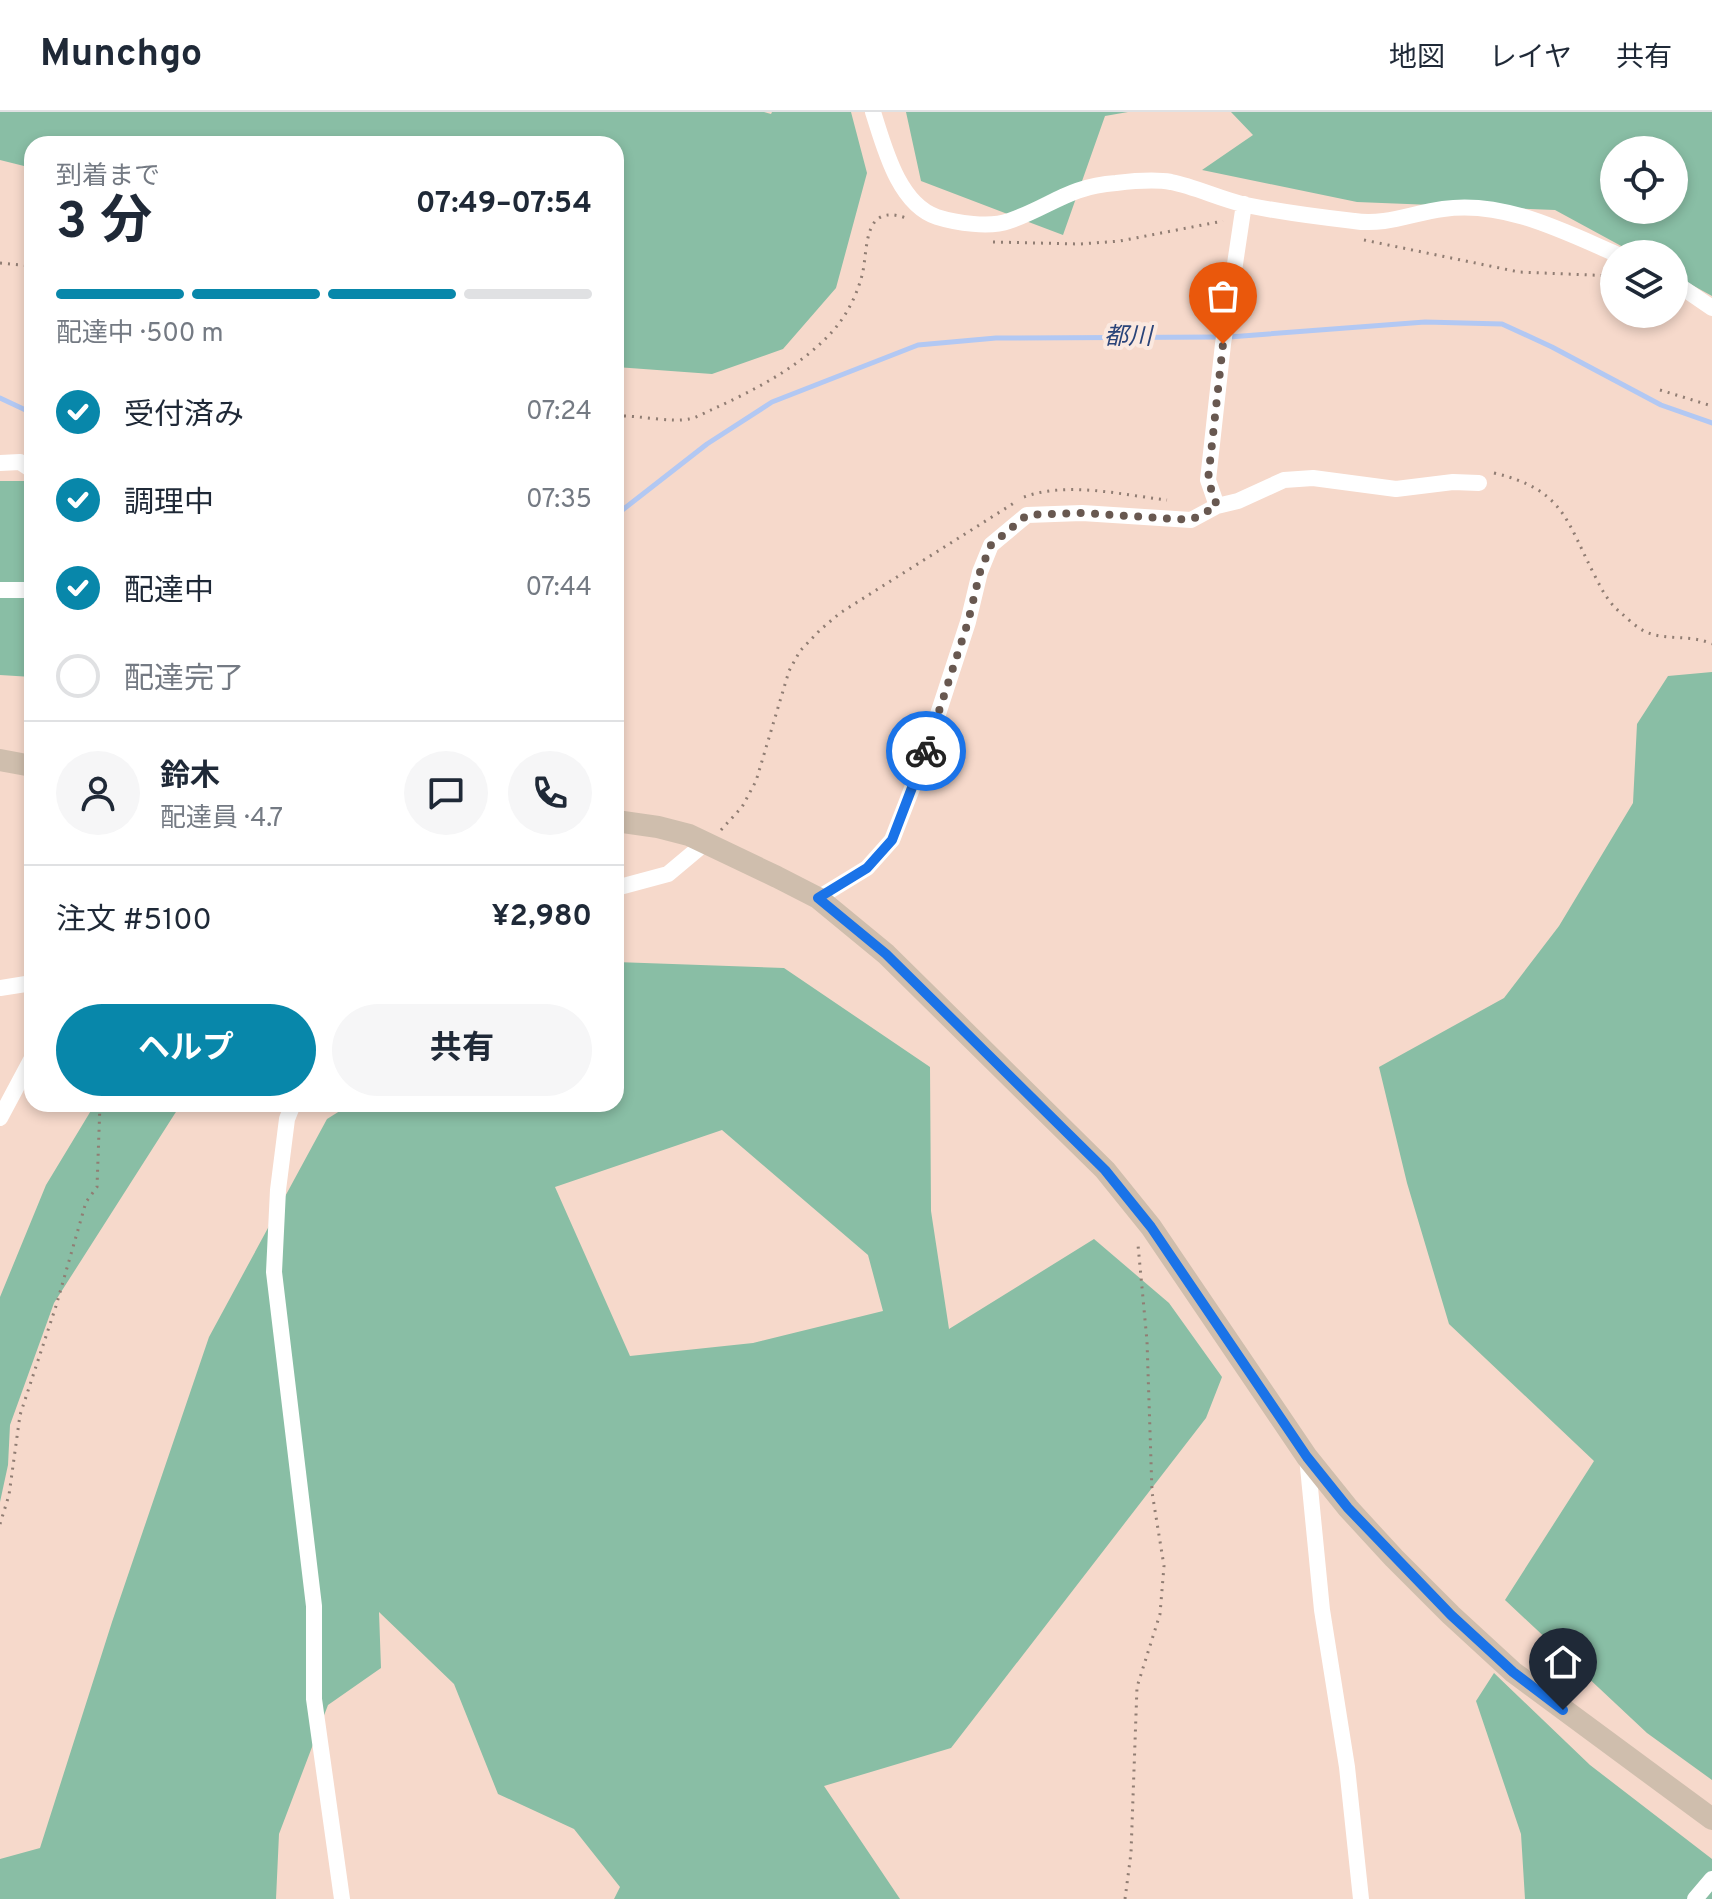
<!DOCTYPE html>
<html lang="ja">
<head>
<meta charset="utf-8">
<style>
  body { margin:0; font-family:Overpass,"Noto Sans JP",sans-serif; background:#f6f6f7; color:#1f2937; height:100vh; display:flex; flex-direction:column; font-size:30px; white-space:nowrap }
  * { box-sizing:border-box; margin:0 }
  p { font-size:26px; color:#747a83 }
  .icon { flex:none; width:44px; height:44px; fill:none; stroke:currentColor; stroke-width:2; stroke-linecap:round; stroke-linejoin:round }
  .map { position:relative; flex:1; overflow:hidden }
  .side { position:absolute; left:24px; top:24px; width:600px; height:976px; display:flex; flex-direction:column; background:#fff; border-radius:24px; box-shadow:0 4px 12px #0003 }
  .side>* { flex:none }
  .fabs { position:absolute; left:1600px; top:24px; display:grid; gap:16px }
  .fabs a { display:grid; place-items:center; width:88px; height:88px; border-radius:50%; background:#fff; box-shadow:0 4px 12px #0003; font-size:40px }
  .pin { position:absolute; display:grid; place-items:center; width:68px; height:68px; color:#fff; margin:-82px -34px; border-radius:50% 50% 50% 0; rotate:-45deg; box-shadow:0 0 8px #0007 }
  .pin .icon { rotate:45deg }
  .courier { position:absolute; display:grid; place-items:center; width:80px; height:80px; margin:-40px; border:6px solid #1a73e8; border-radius:50%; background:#fff; color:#222; box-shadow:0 2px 10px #0007 }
  .head em { font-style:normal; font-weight:700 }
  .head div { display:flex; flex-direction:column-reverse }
  .head { display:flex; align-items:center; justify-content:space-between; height:136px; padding:0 32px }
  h1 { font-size:52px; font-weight:700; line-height:60px }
  .bar { display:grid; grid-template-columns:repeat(4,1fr); gap:12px 8px; align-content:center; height:96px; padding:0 32px }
  .bar i { height:10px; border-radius:6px; background:#e0e1e3 }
  .bar .active { background:#0887aa }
  .bar p { grid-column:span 4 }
  .line { display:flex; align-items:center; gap:20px; padding:0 32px; border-top:2px solid #e0e1e3 }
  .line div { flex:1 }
  .round { display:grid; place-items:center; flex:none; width:84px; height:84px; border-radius:42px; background:#f6f6f7 }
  ol { padding:0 32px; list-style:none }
  li { display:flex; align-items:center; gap:24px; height:88px }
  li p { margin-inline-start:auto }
  li .icon { padding:8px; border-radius:50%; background:#0887aa; color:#fff; stroke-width:4 }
  li:last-child { color:#747a83 }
  li i { width:44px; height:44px; border:4px solid #e0e1e3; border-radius:50% }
  .primary-button { display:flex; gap:16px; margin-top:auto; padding:16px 32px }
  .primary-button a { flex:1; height:92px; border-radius:48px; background:#0887aa; color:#fff; font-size:32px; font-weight:700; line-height:92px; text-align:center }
  .primary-button a+a { background:#f6f6f7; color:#1f2937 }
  header { display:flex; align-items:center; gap:48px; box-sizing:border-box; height:112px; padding:0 40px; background:#fff; border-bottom:2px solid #e0e1e3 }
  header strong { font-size:38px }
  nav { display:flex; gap:44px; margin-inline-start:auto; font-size:28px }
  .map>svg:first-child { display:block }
  .forest { fill:#89bea5; fill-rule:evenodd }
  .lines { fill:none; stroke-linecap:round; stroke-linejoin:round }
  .stream { stroke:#b2c8f3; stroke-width:5 }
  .path { stroke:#907d73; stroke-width:3; stroke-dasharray:2 6; stroke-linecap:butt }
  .street { stroke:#fff; stroke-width:16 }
  .secondary { stroke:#cfbead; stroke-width:22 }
  .done { stroke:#685850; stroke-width:8; stroke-dasharray:0 14.4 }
  .route { stroke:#1a73e8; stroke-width:10 }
  .labels { text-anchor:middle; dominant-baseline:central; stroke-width:8; stroke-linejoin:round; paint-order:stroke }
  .water-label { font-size:24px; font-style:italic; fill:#2a4479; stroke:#fbe9e0 }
</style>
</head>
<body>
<header>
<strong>Munchgo</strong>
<nav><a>地図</a><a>レイヤ</a><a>共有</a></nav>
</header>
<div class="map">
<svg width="1712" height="1787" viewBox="0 0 1712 1787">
  <rect width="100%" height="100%" fill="#f6d9cb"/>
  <path class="forest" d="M0,0H764L771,2L772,0H851L867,61L836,176L783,237L712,262L616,255V32H32V56L0,48Z
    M906,0H1128L1105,4L1063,123L921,69Z
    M1231,0H1712V184L1674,163V142H1636L1555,98L1357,90L1202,58L1253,23ZM1614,38H1674V98H1614Z
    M0,369H32V565L0,563Z
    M1712,560V1668L1647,1621L1505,1488L1594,1349L1449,1212L1407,1071L1379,955L1504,886L1559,814L1633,691L1637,612L1668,564Z
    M616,850L784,856L930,955L931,1099L949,1217L1094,1127L1169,1191L1222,1265L1206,1306L951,1636L824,1674L900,1787H614L620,1775L574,1717L498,1682L454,1572L379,1500L381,1556L328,1593L279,1722L276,1787H0V1747L40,1736L112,1510L209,1225L327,1007L351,992H616ZM722,1018L868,1143L883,1199L753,1231L630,1244L555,1075Z
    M95,992H181L54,1191L10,1313L8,1353L0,1390V1185L46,1073Z
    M1494,1561L1590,1653L1712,1747V1787H1525L1521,1722L1476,1589Z"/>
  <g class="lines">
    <path class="stream" d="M1229,225L1425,210L1502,212L1552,235L1661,293L1712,311
      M0,286L32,301
      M616,403L707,332L772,290L918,233L996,226L1219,225"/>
    <path class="path" d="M1364,128L1519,160L1614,164
      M993,130L1080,132L1120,129L1223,109
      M0,151L32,154
      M1660,278L1712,294
      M616,304C638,303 672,311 689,307C696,306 704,301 711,298C755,278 806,252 837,214C849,199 859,178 863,159C868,133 864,91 906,106
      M1494,361C1565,378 1566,409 1596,466C1603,480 1609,491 1621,501C1628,507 1637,516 1646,520C1667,529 1690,522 1712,532
      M1024,385C1068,369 1122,383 1167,388
      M721,718L742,695L756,669L789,559L800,539L820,518L840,501L1014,391
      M0,1412L9,1383L20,1303L56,1194L86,1090L97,1075L100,992
      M1125,1787L1131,1741L1137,1575L1160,1502L1164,1454L1152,1380L1147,1229L1138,1133"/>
    <path class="street" d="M873,0C884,34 898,92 937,105C956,111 990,116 1009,109C1050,95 1069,74 1116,71C1133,69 1154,67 1171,70C1196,75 1220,87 1246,93C1281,100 1318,105 1354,109C1385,114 1413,101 1443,97C1503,88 1563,119 1616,142
      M1674,170L1712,196
      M0,351L20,350L32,358
      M1217,394L1208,368L1223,232L1244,92
      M0,478H32
      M616,776L668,762L705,731
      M818,786L867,756L892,728L923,648L968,510L980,460L991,433L1027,403L1082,401L1191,408L1217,394L1238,389L1284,368L1313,366L1396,377L1453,370L1479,371
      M0,876L32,871
      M293,992L287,1007L278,1078L274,1160L314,1494V1587L342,1787
      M0,1006L32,946
      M1307,1345L1322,1498L1347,1655L1361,1787
      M1695,1787L1712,1767"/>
    <path class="secondary" d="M0,648L32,654
      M616,709L658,715L689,723L777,765L818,786L886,842L1105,1058L1151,1115L1307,1345L1348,1396L1394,1446L1451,1503L1513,1560L1712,1707"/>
  </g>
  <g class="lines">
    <path class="done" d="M926,639L968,510L980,460L991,433L1027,403L1082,401L1191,408L1217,394L1208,368L1223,232"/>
    <path class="route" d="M926,639L892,728L867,756L818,786L886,842L1105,1058L1151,1115L1307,1345L1348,1396L1451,1503L1513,1560L1563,1598"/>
  </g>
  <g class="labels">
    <g class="water-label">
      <text x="1128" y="226">都川</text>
    </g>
  </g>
</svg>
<div class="fabs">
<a><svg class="icon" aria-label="locate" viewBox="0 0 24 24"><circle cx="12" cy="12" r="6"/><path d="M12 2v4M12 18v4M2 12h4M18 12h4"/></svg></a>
<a><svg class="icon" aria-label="layers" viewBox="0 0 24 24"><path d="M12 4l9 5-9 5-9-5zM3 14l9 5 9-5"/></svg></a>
</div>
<div class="pin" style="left:1223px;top:232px;background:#ea580c"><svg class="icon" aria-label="bag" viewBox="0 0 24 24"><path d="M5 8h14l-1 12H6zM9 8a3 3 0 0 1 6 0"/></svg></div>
<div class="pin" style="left:1563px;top:1598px;background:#1f2937"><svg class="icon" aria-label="home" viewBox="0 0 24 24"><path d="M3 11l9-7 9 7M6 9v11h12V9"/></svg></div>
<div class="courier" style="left:926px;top:639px"><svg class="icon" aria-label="bike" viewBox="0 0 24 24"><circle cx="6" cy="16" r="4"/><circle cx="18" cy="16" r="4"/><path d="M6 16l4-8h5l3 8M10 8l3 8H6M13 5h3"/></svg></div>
<section class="side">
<div class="head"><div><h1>3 分</h1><p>到着まで</p></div><em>07:49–07:54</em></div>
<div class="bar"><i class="active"></i><i class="active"></i><i class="active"></i><i></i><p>配達中 · 500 m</p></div>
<ol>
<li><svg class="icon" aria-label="check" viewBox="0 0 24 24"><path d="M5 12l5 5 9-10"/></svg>受付済み<p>07:24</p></li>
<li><svg class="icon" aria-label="check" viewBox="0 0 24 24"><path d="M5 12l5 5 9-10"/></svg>調理中<p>07:35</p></li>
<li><svg class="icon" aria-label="check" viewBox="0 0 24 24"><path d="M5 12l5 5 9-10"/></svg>配達中<p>07:44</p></li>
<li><i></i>配達完了</li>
</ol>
<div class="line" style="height:144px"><a class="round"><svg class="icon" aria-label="person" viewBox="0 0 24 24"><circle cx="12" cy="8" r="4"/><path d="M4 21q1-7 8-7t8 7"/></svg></a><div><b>鈴木</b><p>配達員 · 4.7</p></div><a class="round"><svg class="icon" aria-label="chat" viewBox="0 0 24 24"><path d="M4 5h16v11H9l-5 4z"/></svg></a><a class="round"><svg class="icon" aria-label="phone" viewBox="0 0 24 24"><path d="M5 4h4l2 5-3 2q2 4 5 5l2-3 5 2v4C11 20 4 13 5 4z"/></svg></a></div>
<div class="line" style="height:104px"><div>注文 #5100</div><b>¥2,980</b></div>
<div class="primary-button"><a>ヘルプ</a><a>共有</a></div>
</section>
</div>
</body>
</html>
